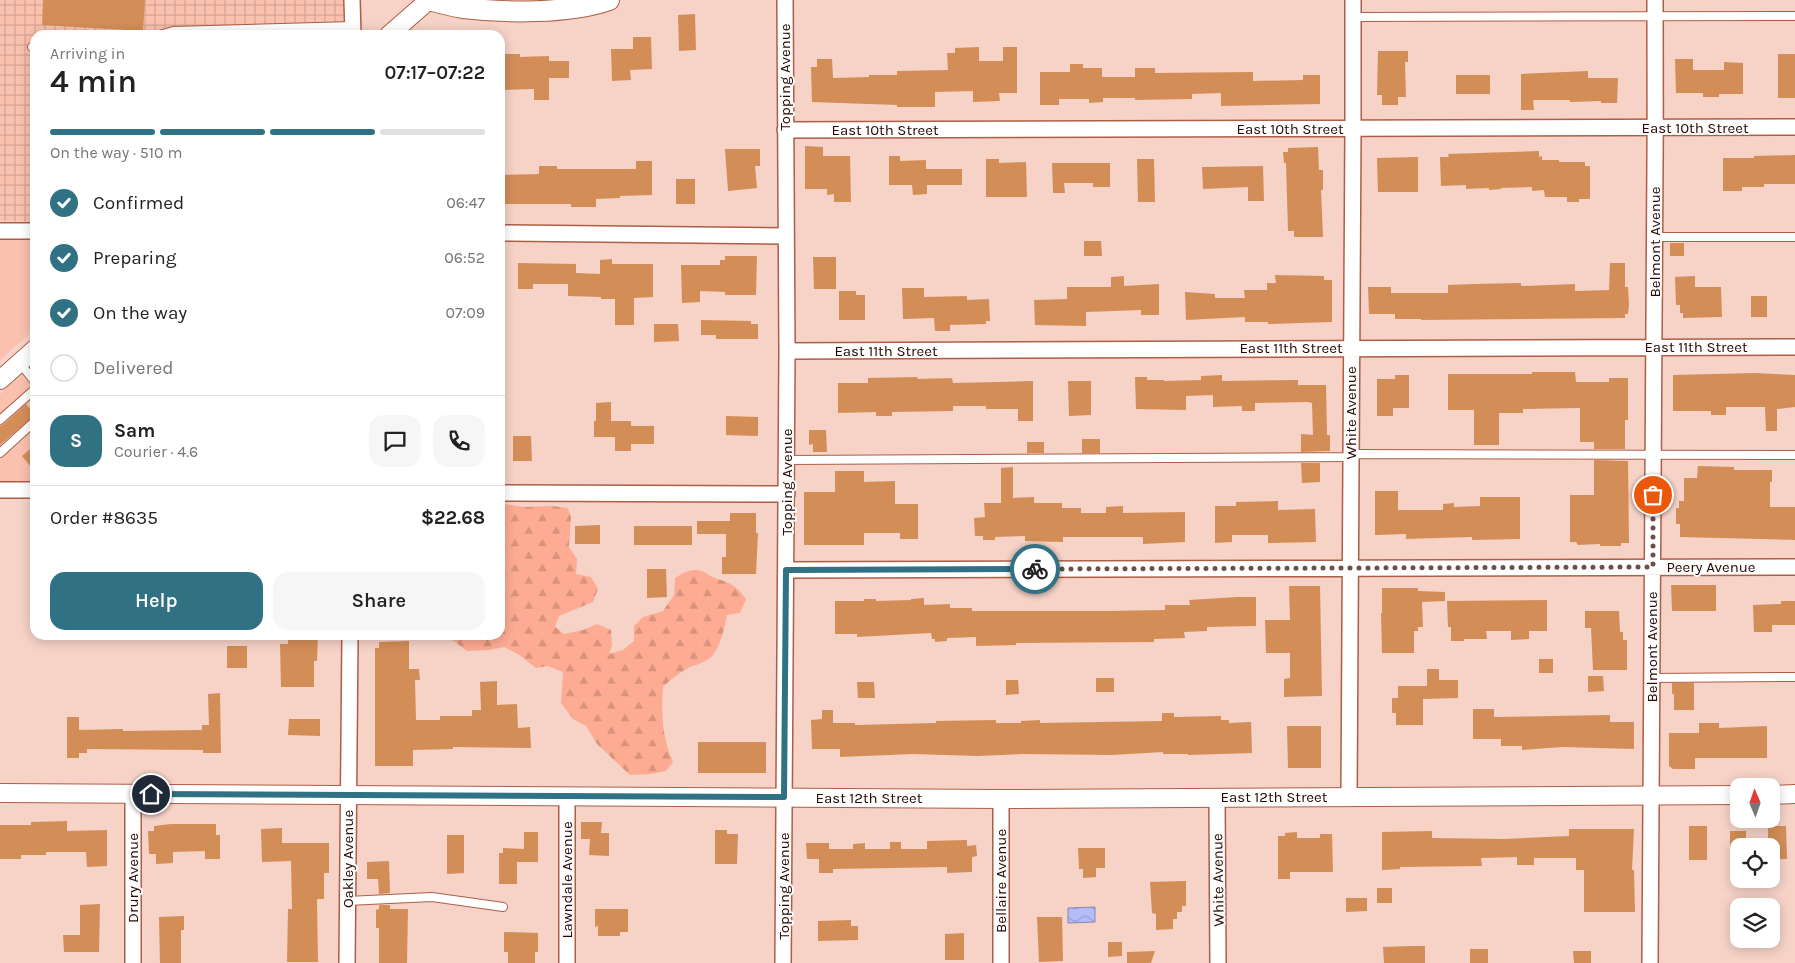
<!DOCTYPE html>
<html lang="en">
<head>
<meta charset="utf-8">
<style>
  body { margin:0; font-family:Karla,sans-serif; background:#f6f6f6; color:#222; height:100vh; display:flex; flex-direction:column; font-size:19px; white-space:nowrap }
  * { box-sizing:border-box; margin:0 }
  p { font-size:16px; color:#767676 }
  .icon { flex:none; width:28px; height:28px; fill:none; stroke:currentColor; stroke-width:2; stroke-linecap:round; stroke-linejoin:round }
  .map { position:relative; flex:1; overflow:hidden }
  .panel { position:absolute; left:30px; top:30px; width:475px; height:610px; display:flex; flex-direction:column; background:#fff; border-radius:15px; box-shadow:0 2px 12px #0003 }
  .panel>* { flex:none }
  .needle { width:32px; rotate:358deg }
  .fabs { position:absolute; left:1730px; top:778px; display:grid; gap:10px }
  .fabs a { display:grid; place-items:center; width:50px; height:50px; border-radius:10px; background:#fff; box-shadow:0 2px 12px #0003; font-size:25px }
  .pin { position:absolute; display:grid; place-items:center; width:42px; height:42px; color:#fff; margin:-21px; border:2px solid #fff; border-radius:50%; box-shadow:0 1px 5px #0007 }
  .courier { position:absolute; display:grid; place-items:center; width:50px; height:50px; margin:-25px; border:4px solid #307284; border-radius:50%; background:#fff; color:#222; box-shadow:0 1px 6px #0007 }
  .head em { font-style:normal; font-weight:600 }
  .head div { display:flex; flex-direction:column-reverse }
  .head { display:flex; align-items:center; justify-content:space-between; height:85px; padding:0 20px }
  h1 { font-size:32px; font-weight:600; line-height:38px }
  .bar { display:grid; grid-template-columns:repeat(4,1fr); gap:8px 5px; align-content:center; height:60px; padding:0 20px }
  .bar i { height:6px; border-radius:4px; background:#e0e0e0 }
  .bar .active { background:#307284 }
  .bar p { grid-column:span 4 }
  .line { display:flex; align-items:center; gap:12px; padding:0 20px; border-top:1px solid #e0e0e0 }
  .line div { flex:1 }
  .round { display:grid; place-items:center; flex:none; width:52px; height:52px; border-radius:15px; background:#f6f6f6 }
  ol { padding:0 20px; list-style:none }
  li { display:flex; align-items:center; gap:15px; height:55px }
  li p { margin-inline-start:auto }
  li .icon { padding:5px; border-radius:50%; background:#307284; color:#fff; stroke-width:4 }
  li:last-child { color:#767676 }
  li i { width:28px; height:28px; border:2px solid #e0e0e0; border-radius:50% }
  .action { display:flex; gap:10px; margin-top:auto; padding:10px 20px }
  .action a { flex:1; height:58px; border-radius:15px; background:#307284; color:#fff; font-size:20px; font-weight:600; line-height:58px; text-align:center }
  .action a+a { background:#f6f6f6; color:#222 }
  .map>svg:first-child { display:block }
  .built { fill:#fac1ae }
  .industrial { fill:url(#industrial-grid) }
  .forest { fill:url(#forest-firs) }
  .water { fill:url(#water-waves); stroke:#8986ae }
  .building { fill:#d38e58 }
  .lines { fill:none; stroke-linecap:round; stroke-linejoin:round }
  .service-casing { stroke:#ad5e46; stroke-width:10 }
  .minor-casing { stroke:#ad5e46; stroke-width:18 }
  .tertiary-casing { stroke:#ad5e46; stroke-width:20 }
  .secondary-casing { stroke:#ad5e46; stroke-width:22 }
  .service { stroke:#fff; stroke-width:8 }
  .minor { stroke:#fff; stroke-width:15 }
  .tertiary { stroke:#fff; stroke-width:18 }
  .secondary { stroke:#fff; stroke-width:20 }
  .done { stroke:#6e4e46; stroke-width:5; stroke-dasharray:0 9 }
  .route { stroke:#307284; stroke-width:6 }
  .labels { text-anchor:middle; dominant-baseline:central; stroke-width:4; stroke-linejoin:round; paint-order:stroke }
  .street-label { font-size:15px; fill:#250701; stroke:#fcfcfc }
</style>
</head>
<body>
<div class="map">
<svg width="1795" height="963" viewBox="0 0 1795 963">
  <defs>
    <pattern id="industrial-grid" width="8" height="8" patternUnits="userSpaceOnUse" patternTransform="scale(1.25)"><rect width="8" height="8" fill="#fac1ae"/><path d="M0 4h8M4 0v8" fill="none" stroke="#d6a494"/></pattern>
    <pattern id="forest-firs" width="22" height="20" patternUnits="userSpaceOnUse" patternTransform="scale(1.25)"><rect width="22" height="20" fill="#fdab92"/><path d="M5 1l3.5 6h-7zM16 11l3.5 6h-7z" fill="#d9927c"/></pattern>
    <pattern id="water-waves" width="16" height="10" patternUnits="userSpaceOnUse" patternTransform="scale(1.25)"><rect width="16" height="10" fill="#b4bcf8"/><path d="M0 5q4-4 8 0t8 0" fill="none" stroke="#9ba0d3"/></pattern>
  </defs>
  <rect width="100%" height="100%" fill="#f6d2c7"/>
  <path class="built" d="M0,237L35,238V329L0,360Z
    M35,363V484H0V394Z"/>
  <path class="industrial" d="M0,0H343L344,35H35V222L0,221Z"/>
  <path class="forest" d="M500,503L523,507L552,506L568,508L571,517L569,547L577,559L576,574L591,577L598,589L593,602L559,616L555,627L564,634L583,630L597,624L611,630L612,645L609,654L623,650L634,641V626L643,617L663,611L674,595L675,578C684,572 694,567 704,572C708,574 711,577 715,578C730,583 736,585 746,599L740,613L727,615C725,626 720,647 713,655C706,663 697,664 688,668C679,673 671,679 663,687C661,713 662,737 673,762L666,771L650,774L630,775L597,744L586,726L573,719L561,703L563,672L548,666L536,668L518,654L504,647L489,650L467,651L454,641L440,635H500Z"/>
  <path class="water" d="M1095,907V922L1068,923V908Z"/>
  <path class="building" d="M43,0H145L143,31L42,25Z
    M695,14L696,50L679,51L678,15Z
    M633,37H651L652,69L630,70L631,80L612,81L611,49H633Z
    M979,47V61H1003V47H1017V93H999L1000,101L973,102V91L935,92V107H897V105L812,102L811,67H817V59H832L833,78L869,77V75H897V71L948,70L947,53H955V48Z
    M1378,51H1408V62H1405L1406,97H1398V105H1382V95H1377Z
    M503,54H520V57L549,56V61H569V78H549V100H534V89L503,90Z
    M1778,54H1795V98H1778Z
    M1675,59H1693V70H1724V62L1743,63V94H1719V97H1703V93H1676Z
    M1070,64H1083V68H1102V77H1135V68H1155V73L1253,72V81L1303,80V75H1320V104L1221,106V93L1192,94V99L1135,100V98H1103V102L1089,103V99H1059V105H1040V72H1070Z
    M1588,71V78H1618L1617,103H1601V101L1570,102V100H1533L1534,110H1521V74Z
    M1456,75H1490V94H1456Z
    M805,146L823,147V156H850L851,202H834V194L827,195V189H805Z
    M1318,147L1319,170H1323V190H1321L1323,237H1294V231H1288L1286,163H1284L1283,152H1288V148Z
    M725,149H760V166H755L757,188L728,191Z
    M1539,151V157L1542,156V160H1559V162H1585V166H1590V199H1579V202H1567V197H1545L1544,190L1532,191V187L1501,188V189L1489,190V188L1466,189V185L1441,186L1440,157H1449L1448,154Z
    M1795,155V184H1764V187H1742V191H1723V158H1754V156Z
    M889,156H900V161L926,160V169H962V185H927V194L913,195L912,185H889Z
    M1418,157V192H1378L1377,158Z
    M986,159H999V163L1026,162L1027,197H986Z
    M1137,159H1154L1155,202H1138Z
    M636,161H652V195L620,196V198L596,199V207H571V204H501V175L539,174V166H557V169H636Z
    M1052,163H1110V187H1093V183H1064L1065,193H1053Z
    M1263,166L1264,201H1248V187L1203,189L1202,167Z
    M676,179H695V204H676Z
    M1084,241H1101L1102,256H1084Z
    M1670,243H1684V256H1670Z
    M725,256H757L756,295H725V292L700,291V302L682,303L681,265H720V260H725Z
    M813,257H836V289H814Z
    M612,259V264H653V297L634,298V325H615V299H601V297L568,296V284H533V289H518V263L576,264V273L600,274V260Z
    M1610,263H1625V287H1628L1629,305L1628,314H1625V318L1421,320V319H1395V314H1369L1368,287H1391V293H1448V285L1475,284L1521,283V286L1575,284V291L1609,290Z
    M1275,275L1324,276V280H1332V322L1268,324V322H1245V317L1186,320L1185,292L1215,294V298H1245L1244,290H1267V283H1276Z
    M1124,276V286L1159,284V315H1141V310L1086,312V326L1035,325L1034,300L1067,299V287H1111V277Z
    M1695,276V287H1721L1722,317L1683,318V313H1680V305H1676L1675,277Z
    M902,288H924V297L967,296V300L989,299L990,321H986V324L950,325V331H935L934,318L903,319Z
    M839,291H856V295H865V320H839Z
    M1751,296H1767V317H1751Z
    M701,320L751,321V324H758V339H716V335H701Z
    M654,324H678L679,341L654,342Z
    M1532,372H1575L1576,382H1609V378H1628V420H1625V449H1594V442H1580V408L1523,409V413H1499V445H1474V410H1448V374H1532Z
    M1755,373L1795,375V407L1777,409V431H1766L1765,407H1726V415H1711V411H1673V375Z
    M1222,375V381L1298,380V385H1326L1327,435H1330V451L1301,452V434L1313,435L1312,403L1307,402L1255,403V411H1242V406L1213,407V395L1186,396V410L1136,409L1135,377H1147V380H1164V381L1201,380V376Z
    M1395,375H1409V408H1393V416H1377V379H1395Z
    M917,377L918,379L952,378L953,383L1033,381V421H1018V409H986V406H953V411L892,412V416H876V412L838,413V383H868V378Z
    M1068,381H1091V415L1069,416Z
    M611,402V421H631V426H654V444H631V451H615V437H594V421H596V403Z
    M26,404L35,415L0,445V426L4,424Z
    M726,416L758,417V436L726,435Z
    M809,430H826L827,452H813V444L809,445Z
    M513,436H531L532,461H513Z
    M1082,439H1100V453H1082Z
    M1027,442H1044V453H1027Z
    M35,445V472L22,456Z
    M1594,460L1628,461L1629,543H1621V546H1600V544L1578,545L1576,542H1570V495H1594Z
    M1301,463H1320V482L1302,483Z
    M1698,466L1734,467V470H1772V482H1770V507H1795V540L1680,537V524H1676V508H1679V501H1684V478H1697Z
    M1013,467V498L1034,497V503H1062V508H1081V513H1106V507L1123,506V513L1185,512V542L1143,544V537H1063V542L1025,541V536L995,537V540H983V536H975L974,518L985,517L984,503H1001V468Z
    M835,471H864V482L895,481V504H918V539H900V533H864V545H804V492H835Z
    M1375,491H1398V510H1443V504L1454,503V507L1480,506V497H1520V539L1472,540V537L1406,539V534L1375,535Z
    M1278,501V510L1315,509L1316,542L1268,543V535H1232V542L1215,543V506H1236V502Z
    M730,513H756V533H758L756,574H722V557H726V534H697V521H730Z
    M600,525V544H575V526Z
    M634,526H692V545H634Z
    M647,569H666L667,597L647,598Z
    M1671,585H1716V611H1672Z
    M1289,586H1320L1322,696L1284,697V679L1290,678V653H1266L1265,620H1290Z
    M1382,588H1418V591L1445,592V601L1422,602L1423,627H1418V631H1414V653H1382L1381,613H1382Z
    M1237,597H1256V626L1207,627V631L1184,632L1185,638L1154,639V642L1016,643V645L976,646V637L947,638V641L935,642V639H932L931,633L857,637V634H835V601H864V599H876V601L911,600V599L924,598V605L950,604V608H972V611H1107L1165,610V605H1190L1189,600Z
    M1547,600V631H1529V639L1511,640V631H1486L1487,639H1464V641H1451V627H1448L1447,601Z
    M1781,601H1795V625H1772V632H1754L1753,605L1781,604Z
    M1585,611H1619L1620,632H1623V640H1627V670H1593L1591,628H1585Z
    M288,635H318L317,661H314V687H281L280,644H288Z
    M409,641V669H419L420,680H415L416,720H440V716H472V710H481L480,682L497,681V705L517,704L518,728L530,727L531,748L453,747V749L413,750V766H375V648H379V642Z
    M227,646H247V668H227Z
    M1539,659H1553V673H1539Z
    M1427,669H1439V680H1458V698L1423,699V725H1396V713H1392V698H1398V686H1427Z
    M1588,676H1603L1604,691L1588,692Z
    M1096,678H1114V692H1096Z
    M1006,680H1018L1019,694L1006,695Z
    M857,682H874L875,698H858Z
    M1672,683H1694V710H1674V694H1672Z
    M220,693L221,753H203V750L87,749V753H79V758H67V717H79V730L123,729V731L202,730V725H209L208,694Z
    M1473,709H1494V717L1610,715V722H1634V749L1563,747L1522,750V746H1501V739H1473Z
    M822,710H833V723H855V725L936,723V721L996,720V723H1021V721L1040,720V723L1162,721V713H1174V717L1221,716V720H1229V723L1251,722L1252,753L1188,755V754H1163V752L1112,755L1022,754L978,756L913,754L840,757V749H812L811,720L822,719Z
    M289,719H320V736L288,735Z
    M1699,723H1719V728L1767,726V758H1695V769H1673L1669,766V733H1699Z
    M1287,726H1321V768H1288Z
    M698,742H766V773H698Z
    M67,821V831L107,830V866L87,867L86,852H46V855H21V859H0V825H31V822Z
    M581,822H602L601,833H609V856L589,855L590,839H581Z
    M171,824H216V835H220V859H205V851L173,852V863L156,864V854H149L148,831H154V826Z
    M1689,826H1707V860H1689Z
    M1768,826H1786L1787,859H1771V846H1768Z
    M282,828V843H329V873H324V899H317L318,962H287L288,909H292L291,861L262,862L261,829Z
    M1569,829H1634L1632,870H1634L1635,912H1584V870H1576V858H1534V865H1517V857L1481,858L1482,866L1400,867V869L1382,870V832L1432,831V838L1504,839L1569,836Z
    M715,830H727V834H738L737,864H715Z
    M1730,831H1746V846H1730Z
    M524,832H538V862H517V884H499V853H503V848L524,849Z
    M1297,832V838H1320V834H1332L1333,872H1290V879H1278V836H1285V833Z
    M447,835H464V873L447,874Z
    M967,840V846L976,845L977,856L972,857V872L947,873V867L833,869V873H819V859H807L806,843H829V849H853V844L865,843V849H890V842H901V849H927V841Z
    M1078,848H1105V868H1096V877L1083,878V869H1079Z
    M389,861L390,893L379,894L378,879H367V862Z
    M1186,881V906H1182V912H1177V919H1173V929L1156,930V914L1152,913L1150,882Z
    M1377,888H1392V903H1377Z
    M1346,898H1367V911L1346,912Z
    M100,904L99,952H64L63,935H80V905Z
    M379,905H390V909H408L407,963H379V928H376V910L379,909Z
    M595,909H628V932H620V936H598V926L595,927Z
    M184,916V930H181V963H160L159,917Z
    M1037,917H1062L1063,961L1039,962Z
    M851,920V926H858V940L818,941V921Z
    M504,932L538,933V952H535V963H508V952H504Z
    M964,933V960H945V934Z
    M1108,942H1122V956L1108,957Z
    M1412,946H1425V963H1384L1383,947Z
    M1470,949H1488V963H1470Z
    M1155,951L1151,963H1127V952Z
    M1573,951H1591V963H1574Z"/>
  <g class="lines">
    <defs>
      <path id="service" d="M1353,17L1795,16
        M159,35L173,31L353,26
        M32,47H35
        M1655,237H1795
        M20,363L35,382
        M0,420L35,389
        M0,453L35,421
        M1351,454L1795,455
        M787,460L1351,457
        M1651,678L1795,677
        M347,901L432,897L503,907"/>
      <path id="minor" d="M352,0L353,35
        M785,130L1795,127
        M0,231H35
        M500,233L786,236
        M787,351L1795,347
        M0,490H35
        M500,493L787,494
        M786,570L1795,567
        M133,793V963
        M1217,797L1218,963
        M1349,797L1353,129V0
        M347,963L350,635
        M567,963V796
        M783,963L787,351L785,0
        M1001,963V799
        M1650,963C1653,642 1656,321 1655,0"/>
      <path id="tertiary" d="M389,35L429,0
        M0,380L35,349
        M0,793L1001,799L1739,795
        M1771,795L1795,794"/>
      <path id="secondary" d="M429,0C440,3 452,6 463,8C506,13 568,14 609,0"/>
    </defs>
    <use href="#service" class="service-casing"/>
    <use href="#minor" class="minor-casing"/>
    <use href="#tertiary" class="tertiary-casing"/>
    <use href="#secondary" class="secondary-casing"/>
    <use href="#service" class="service"/>
    <use href="#minor" class="minor"/>
    <use href="#tertiary" class="tertiary"/>
    <use href="#secondary" class="secondary"/>
  </g>
  <g class="lines">
    <path class="done" d="M1035,569L1653,567V495"/>
    <path class="route" d="M151,794L784,797L786,570L1035,569"/>
  </g>
  <g class="labels">
    <g class="street-label">
      <text transform="translate(785 77) rotate(-90)">Topping Avenue</text>
      <text x="1695" y="128">East 10th Street</text>
      <text x="1290" y="129">East 10th Street</text>
      <text x="885" y="130">East 10th Street</text>
      <text transform="translate(1655 242) rotate(-90)">Belmont Avenue</text>
      <text x="1696" y="347">East 11th Street</text>
      <text x="1291" y="348">East 11th Street</text>
      <text x="886" y="351">East 11th Street</text>
      <text transform="translate(1351 413) rotate(-90)">White Avenue</text>
      <text transform="translate(787 482) rotate(-90)">Topping Avenue</text>
      <text x="1711" y="567">Peery Avenue</text>
      <text transform="translate(1652 647) rotate(-90)">Belmont Avenue</text>
      <text x="1274" y="797">East 12th Street</text>
      <text x="869" y="798">East 12th Street</text>
      <text transform="translate(348 859) rotate(-90)">Oakley Avenue</text>
      <text transform="translate(133 878) rotate(-90)">Drury Avenue</text>
      <text transform="translate(567 880) rotate(-90)">Lawndale Avenue</text>
      <text transform="translate(1218 880) rotate(-91)">White Avenue</text>
      <text transform="translate(1001 881) rotate(-90)">Bellaire Avenue</text>
      <text transform="translate(784 886) rotate(-90)">Topping Avenue</text>
    </g>
  </g>
</svg>
<div class="fabs">
<a><svg class="needle" viewBox="-14 -14 28 28"><path d="M0-13l5 13h-10z" fill="#e53935"/><path d="M0 13l5-13h-10z" fill="#767676"/></svg></a>
<a><svg class="icon" aria-label="locate" viewBox="0 0 24 24"><circle cx="12" cy="12" r="6"/><path d="M12 2v4M12 18v4M2 12h4M18 12h4"/></svg></a>
<a><svg class="icon" aria-label="layers" viewBox="0 0 24 24"><path d="M12 4l9 5-9 5-9-5zM3 14l9 5 9-5"/></svg></a>
</div>
<div class="pin" style="left:1653px;top:495px;background:#ea580c"><svg class="icon" aria-label="bag" viewBox="0 0 24 24"><path d="M5 8h14l-1 12H6zM9 8a3 3 0 0 1 6 0"/></svg></div>
<div class="pin" style="left:151px;top:794px;background:#1f2937"><svg class="icon" aria-label="home" viewBox="0 0 24 24"><path d="M3 11l9-7 9 7M6 9v11h12V9"/></svg></div>
<div class="courier" style="left:1035px;top:569px"><svg class="icon" aria-label="bike" viewBox="0 0 24 24"><circle cx="6" cy="16" r="4"/><circle cx="18" cy="16" r="4"/><path d="M6 16l4-8h5l3 8M10 8l3 8H6M13 5h3"/></svg></div>
<section class="panel">
<div class="head"><div><h1>4 min</h1><p>Arriving in</p></div><em>07:17–07:22</em></div>
<div class="bar"><i class="active"></i><i class="active"></i><i class="active"></i><i></i><p>On the way · 510 m</p></div>
<ol>
<li><svg class="icon" aria-label="check" viewBox="0 0 24 24"><path d="M5 12l5 5 9-10"/></svg>Confirmed<p>06:47</p></li>
<li><svg class="icon" aria-label="check" viewBox="0 0 24 24"><path d="M5 12l5 5 9-10"/></svg>Preparing<p>06:52</p></li>
<li><svg class="icon" aria-label="check" viewBox="0 0 24 24"><path d="M5 12l5 5 9-10"/></svg>On the way<p>07:09</p></li>
<li><i></i>Delivered</li>
</ol>
<div class="line" style="height:90px"><b class="round" style="background:#307284;color:#fff">S</b><div><b>Sam</b><p>Courier · 4.6</p></div><a class="round"><svg class="icon" aria-label="chat" viewBox="0 0 24 24"><path d="M4 5h16v11H9l-5 4z"/></svg></a><a class="round"><svg class="icon" aria-label="phone" viewBox="0 0 24 24"><path d="M5 4h4l2 5-3 2q2 4 5 5l2-3 5 2v4C11 20 4 13 5 4z"/></svg></a></div>
<div class="line" style="height:65px"><div>Order #8635</div><b>$22.68</b></div>
<div class="action"><a>Help</a><a>Share</a></div>
</section>
</div>
</body>
</html>
